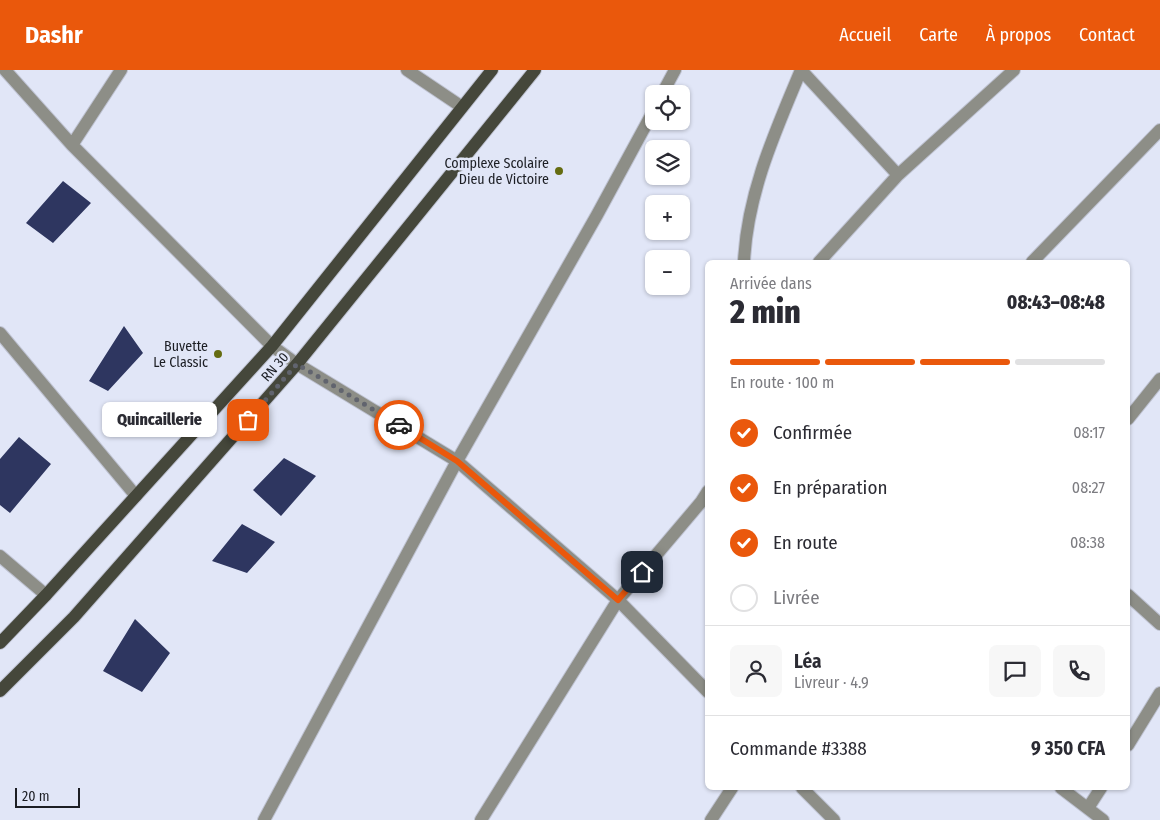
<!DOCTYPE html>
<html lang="fr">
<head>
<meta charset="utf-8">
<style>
  body { margin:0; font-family:"Fira Sans Condensed",sans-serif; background:#f7f7f7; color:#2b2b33; height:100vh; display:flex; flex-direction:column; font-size:19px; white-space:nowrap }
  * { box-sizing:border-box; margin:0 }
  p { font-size:16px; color:#7c7c81 }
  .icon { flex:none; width:28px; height:28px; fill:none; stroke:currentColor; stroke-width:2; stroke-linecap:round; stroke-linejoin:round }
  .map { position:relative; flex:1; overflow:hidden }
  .drawer { position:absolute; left:705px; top:190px; width:425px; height:530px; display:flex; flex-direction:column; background:#fff; border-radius:8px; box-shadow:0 1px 4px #0004 }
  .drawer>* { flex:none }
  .buttons { position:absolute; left:645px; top:15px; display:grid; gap:10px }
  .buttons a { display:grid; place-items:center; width:45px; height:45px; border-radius:8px; background:#fff; box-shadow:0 1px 4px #0004; font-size:25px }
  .scale { position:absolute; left:15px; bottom:12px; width:65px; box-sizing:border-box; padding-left:5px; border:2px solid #1c1e24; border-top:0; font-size:14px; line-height:18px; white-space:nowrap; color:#1c1e24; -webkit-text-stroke:4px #e1e6f7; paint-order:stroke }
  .pin { position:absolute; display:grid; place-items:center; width:42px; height:42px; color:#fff; margin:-21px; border-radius:10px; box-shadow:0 2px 8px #0006 }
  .courier { position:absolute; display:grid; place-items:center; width:50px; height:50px; margin:-25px; border:4px solid #ea580c; border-radius:50%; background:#fff; color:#222; box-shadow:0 1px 6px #0007 }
  .bubble { position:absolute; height:35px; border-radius:8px; background:#fff; box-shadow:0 1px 4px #0004; font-size:16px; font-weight:800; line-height:35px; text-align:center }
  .head em { font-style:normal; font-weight:800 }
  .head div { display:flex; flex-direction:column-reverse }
  .head { display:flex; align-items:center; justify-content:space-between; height:85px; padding:0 25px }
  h1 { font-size:32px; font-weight:800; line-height:38px }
  .bar { display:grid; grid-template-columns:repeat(4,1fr); gap:8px 5px; align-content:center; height:60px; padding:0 25px }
  .bar i { height:6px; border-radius:4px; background:#e1e1e2 }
  .bar .current { background:#ea580c }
  .bar p { grid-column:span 4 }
  .line { display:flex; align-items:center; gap:12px; padding:0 25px; border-top:1px solid #e1e1e2 }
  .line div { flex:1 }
  .round { display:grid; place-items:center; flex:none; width:52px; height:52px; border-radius:8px; background:#f7f7f7 }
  ol { padding:0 25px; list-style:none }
  li { display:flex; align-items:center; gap:15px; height:55px }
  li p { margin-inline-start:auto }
  li .icon { padding:5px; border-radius:50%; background:#ea580c; color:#fff; stroke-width:4 }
  li:last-child { color:#7c7c81 }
  li i { width:28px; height:28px; border:2px solid #e1e1e2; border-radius:50% }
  header { display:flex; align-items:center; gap:30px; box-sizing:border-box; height:70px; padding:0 25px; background:#ea580c; color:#fff }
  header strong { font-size:24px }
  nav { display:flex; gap:28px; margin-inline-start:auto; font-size:18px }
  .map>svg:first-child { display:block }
  .building { fill:#2e3660 }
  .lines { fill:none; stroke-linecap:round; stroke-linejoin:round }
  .street-casing { stroke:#bec2d1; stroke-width:14 }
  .primary-casing { stroke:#bec2d1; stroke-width:14 }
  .street { stroke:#8d8e87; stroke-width:12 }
  .primary { stroke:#45473b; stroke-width:12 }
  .done { stroke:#61646e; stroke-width:5; stroke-dasharray:0 9 }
  .route { stroke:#ea580c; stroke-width:6 }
  .poi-dot { fill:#656c11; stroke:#e1e6f7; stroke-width:2 }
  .labels { text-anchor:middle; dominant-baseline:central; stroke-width:5; stroke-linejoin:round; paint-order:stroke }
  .poi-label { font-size:14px; fill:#1c1e24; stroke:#e1e6f7; text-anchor:end }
  .street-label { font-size:14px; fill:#1c1e24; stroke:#e1e6f7 }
</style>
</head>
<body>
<header>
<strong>Dashr</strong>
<nav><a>Accueil</a><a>Carte</a><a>À propos</a><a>Contact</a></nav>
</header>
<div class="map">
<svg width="1160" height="750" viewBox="0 0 1160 750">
  <rect width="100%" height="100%" fill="#e1e6f7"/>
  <path class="building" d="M63,111L91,133L53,173L26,153Z
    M124,256L143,283L108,321L89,311Z
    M19,367L51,394L10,443L0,435V389Z
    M284,388L316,406L281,446L253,420Z
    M242,454L275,472L247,503L212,491Z
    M135,549L170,583L142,622L103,601Z"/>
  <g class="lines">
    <defs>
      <path id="street" d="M5,0L72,75L272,276L297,294L457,391L618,530L708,622
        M407,0L462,37
        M801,0L898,105
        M662,24L675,0
        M72,75L121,0
        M744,192C747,124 775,62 801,0
        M819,192L898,105L1014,0
        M1032,192L1160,60
        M0,263L136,426
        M1128,349L1160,309
        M0,486L46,525
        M1128,525L1160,554
        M1128,675L1160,623
        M802,718L834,750
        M1061,718L1103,750
        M1088,738L1101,718
        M264,750L457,391L597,145L654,40
        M481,750L618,530L701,432L708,421
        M711,750L732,718"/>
      <path id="primary" d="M0,573L46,525L272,276L492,0
        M0,621L74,547L297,294L535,0"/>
    </defs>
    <use href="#street" class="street-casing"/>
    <use href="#primary" class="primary-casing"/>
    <use href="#street" class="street"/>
    <use href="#primary" class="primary"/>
  </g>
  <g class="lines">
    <path class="done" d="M248,350L297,294L399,355"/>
    <path class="route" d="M399,355L457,391L618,530L642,502"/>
  </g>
  <g class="poi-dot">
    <circle cx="559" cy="101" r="5"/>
    <circle cx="218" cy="284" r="5"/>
  </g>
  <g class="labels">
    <g class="poi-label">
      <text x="549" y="93">Complexe Scolaire<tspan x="549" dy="16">Dieu de Victoire</tspan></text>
      <text x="208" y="276">Buvette<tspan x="208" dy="16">Le Classic</tspan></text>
    </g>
    <g class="street-label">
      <text transform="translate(275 297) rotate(-49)">RN 30</text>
    </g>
  </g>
</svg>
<div class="buttons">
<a><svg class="icon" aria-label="locate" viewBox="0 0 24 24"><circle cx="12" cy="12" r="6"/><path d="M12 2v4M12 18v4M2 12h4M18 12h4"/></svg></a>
<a><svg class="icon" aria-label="layers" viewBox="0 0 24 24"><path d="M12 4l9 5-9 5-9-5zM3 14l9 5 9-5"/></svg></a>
<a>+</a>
<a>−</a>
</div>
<div class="scale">20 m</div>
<div class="pin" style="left:248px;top:350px;background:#ea580c"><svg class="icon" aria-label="bag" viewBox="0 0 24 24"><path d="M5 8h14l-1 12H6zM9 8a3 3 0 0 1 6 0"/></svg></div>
<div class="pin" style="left:642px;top:502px;background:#1f2937"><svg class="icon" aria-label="home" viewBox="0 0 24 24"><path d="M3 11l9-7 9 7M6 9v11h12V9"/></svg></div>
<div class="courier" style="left:399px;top:355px"><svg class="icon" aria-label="car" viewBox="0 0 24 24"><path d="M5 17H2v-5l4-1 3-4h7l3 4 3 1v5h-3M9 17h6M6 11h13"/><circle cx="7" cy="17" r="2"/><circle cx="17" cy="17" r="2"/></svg></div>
<div class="bubble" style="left:102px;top:332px;width:115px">Quincaillerie</div>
<section class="drawer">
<div class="head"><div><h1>2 min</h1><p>Arrivée dans</p></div><em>08:43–08:48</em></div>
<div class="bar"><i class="current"></i><i class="current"></i><i class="current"></i><i></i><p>En route · 100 m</p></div>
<ol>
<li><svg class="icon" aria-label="check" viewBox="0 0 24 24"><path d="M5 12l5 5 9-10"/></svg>Confirmée<p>08:17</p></li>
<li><svg class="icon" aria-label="check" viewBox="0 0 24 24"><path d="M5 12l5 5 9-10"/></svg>En préparation<p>08:27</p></li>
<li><svg class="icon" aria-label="check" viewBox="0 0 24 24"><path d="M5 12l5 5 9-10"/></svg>En route<p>08:38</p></li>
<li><i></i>Livrée</li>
</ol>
<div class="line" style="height:90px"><a class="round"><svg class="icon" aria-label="person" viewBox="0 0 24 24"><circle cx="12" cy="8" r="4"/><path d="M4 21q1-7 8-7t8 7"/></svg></a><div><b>Léa</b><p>Livreur · 4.9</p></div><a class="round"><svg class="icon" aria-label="chat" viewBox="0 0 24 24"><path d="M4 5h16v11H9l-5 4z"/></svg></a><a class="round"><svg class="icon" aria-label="phone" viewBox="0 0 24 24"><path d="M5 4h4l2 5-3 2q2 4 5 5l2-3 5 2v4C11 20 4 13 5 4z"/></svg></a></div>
<div class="line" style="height:65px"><div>Commande #3388</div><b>9 350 CFA</b></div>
</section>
</div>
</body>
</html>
